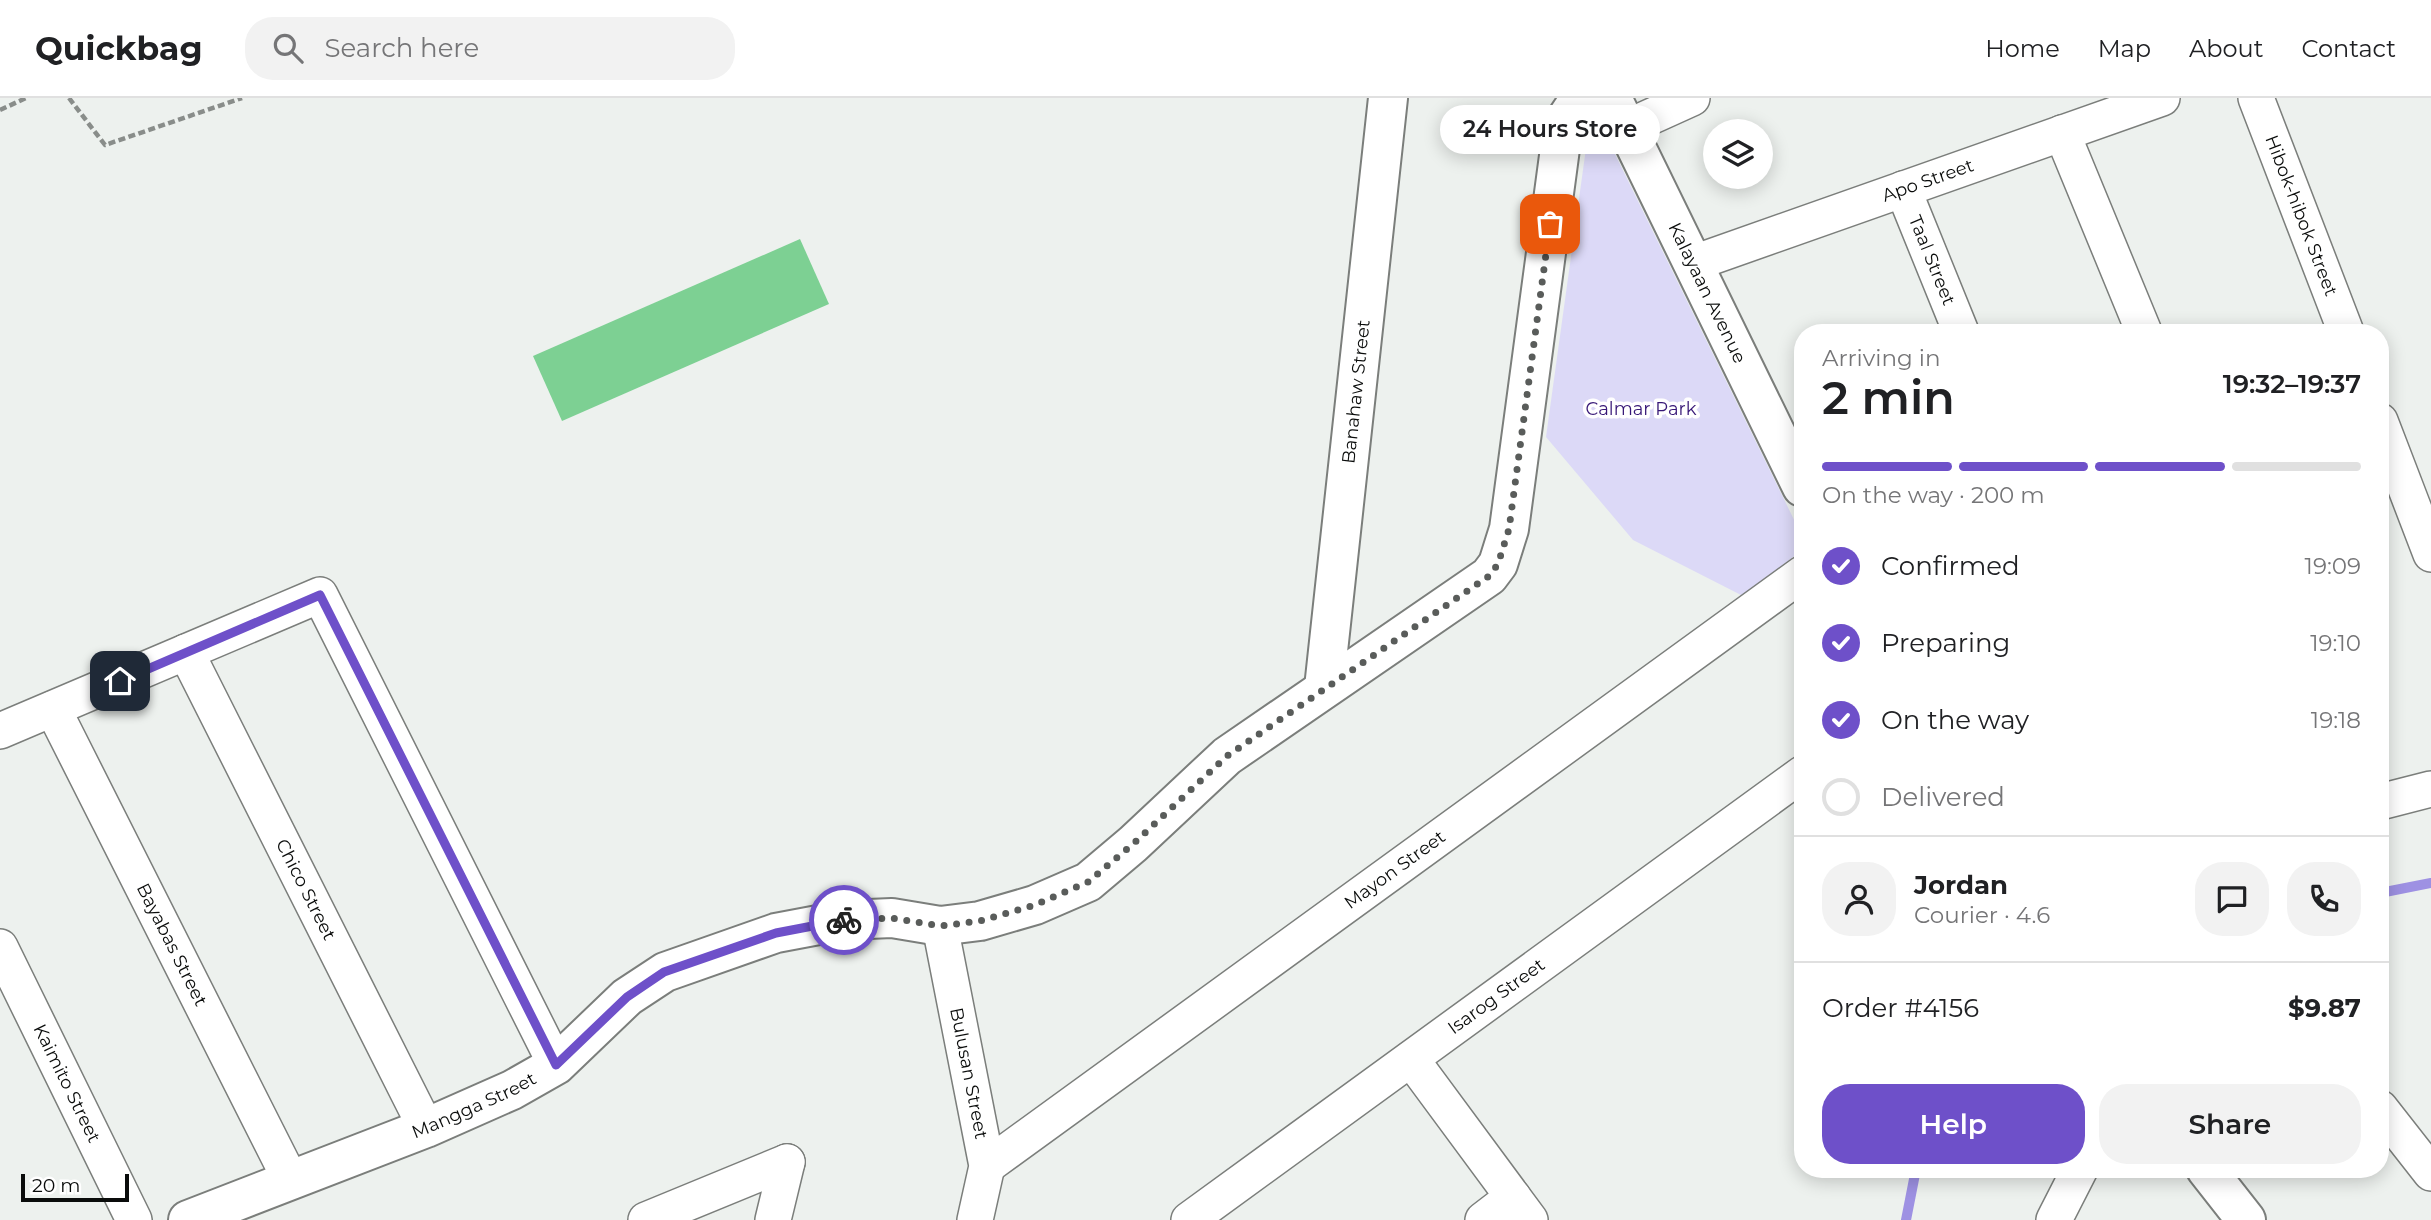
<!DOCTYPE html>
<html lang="en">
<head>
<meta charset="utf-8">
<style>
  body { margin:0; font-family:Montserrat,sans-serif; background:#f2f2f2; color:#202124; height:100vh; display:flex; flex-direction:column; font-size:26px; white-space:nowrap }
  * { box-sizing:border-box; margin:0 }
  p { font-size:23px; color:#757577 }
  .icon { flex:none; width:38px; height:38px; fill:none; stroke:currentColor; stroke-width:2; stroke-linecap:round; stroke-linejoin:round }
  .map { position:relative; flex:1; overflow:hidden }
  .details { position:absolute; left:1794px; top:226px; width:595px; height:854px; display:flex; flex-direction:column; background:#fff; border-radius:28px; box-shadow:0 4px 18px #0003 }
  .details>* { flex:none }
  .buttons { position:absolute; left:1703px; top:21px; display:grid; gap:14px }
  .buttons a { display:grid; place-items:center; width:70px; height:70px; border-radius:50%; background:#fff; box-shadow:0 4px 18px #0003; font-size:35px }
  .scale { position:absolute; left:21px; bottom:18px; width:108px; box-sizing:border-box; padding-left:7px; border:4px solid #0a0c0b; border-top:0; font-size:19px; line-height:24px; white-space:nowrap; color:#0a0c0b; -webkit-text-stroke:5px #fff; paint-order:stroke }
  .pin { position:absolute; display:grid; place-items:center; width:60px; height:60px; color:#fff; margin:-30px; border-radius:14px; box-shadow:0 4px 10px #0006 }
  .courier { position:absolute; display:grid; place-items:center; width:70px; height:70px; margin:-35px; border:5px solid #6e50c9; border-radius:50%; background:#fff; color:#222; box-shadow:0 2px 9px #0007 }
  .bubble { position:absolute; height:49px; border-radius:24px; background:#fff; box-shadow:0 4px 18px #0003; font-size:23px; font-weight:600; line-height:49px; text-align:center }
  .head em { font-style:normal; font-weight:600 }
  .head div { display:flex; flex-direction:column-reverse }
  .head { display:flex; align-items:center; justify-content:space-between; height:119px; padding:0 28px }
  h1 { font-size:46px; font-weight:600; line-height:52px }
  .bar { display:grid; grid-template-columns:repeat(4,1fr); gap:10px 7px; align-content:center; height:84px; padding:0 28px }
  .bar i { height:9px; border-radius:5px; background:#e0e0e0 }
  .bar .current { background:#6e50c9 }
  .bar p { grid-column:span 4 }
  .line { display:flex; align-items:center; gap:18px; padding:0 28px; border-top:2px solid #e0e0e0 }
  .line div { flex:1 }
  .round { display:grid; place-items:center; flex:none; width:74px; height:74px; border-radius:28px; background:#f2f2f2 }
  ol { padding:0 28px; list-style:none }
  li { display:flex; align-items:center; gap:21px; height:77px }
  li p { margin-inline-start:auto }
  li .icon { padding:7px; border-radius:50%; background:#6e50c9; color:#fff; stroke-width:4 }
  li:last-child { color:#757577 }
  li i { width:38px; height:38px; border:4px solid #e0e0e0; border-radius:50% }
  .primary-button { display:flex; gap:14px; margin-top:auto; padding:14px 28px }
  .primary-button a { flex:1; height:80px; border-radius:28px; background:#6e50c9; color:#fff; font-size:28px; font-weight:600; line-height:80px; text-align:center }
  .primary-button a+a { background:#f2f2f2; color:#202124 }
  header { display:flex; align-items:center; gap:42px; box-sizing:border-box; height:98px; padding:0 35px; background:#fff; border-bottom:2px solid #e0e0e0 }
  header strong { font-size:33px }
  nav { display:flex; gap:38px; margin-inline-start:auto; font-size:24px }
  .search { width:490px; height:63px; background:#f2f2f2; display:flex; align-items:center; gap:18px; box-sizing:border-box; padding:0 24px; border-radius:28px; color:#757577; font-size:26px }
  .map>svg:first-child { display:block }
  .green { fill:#dcd9f7 }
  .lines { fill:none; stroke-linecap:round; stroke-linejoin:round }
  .stream { stroke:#9e91e3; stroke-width:10 }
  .building { fill:#7dd093 }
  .minor-casing { stroke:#7b7e7b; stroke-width:38 }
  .tertiary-casing { stroke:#7b7e7b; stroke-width:42 }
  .path { stroke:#898d8a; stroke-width:4.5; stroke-dasharray:7 3.5; stroke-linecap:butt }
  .minor { stroke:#fff; stroke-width:35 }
  .tertiary { stroke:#fff; stroke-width:38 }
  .done { stroke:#595c5a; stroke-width:7; stroke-dasharray:0 12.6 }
  .route { stroke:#6e50c9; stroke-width:9 }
  .labels { text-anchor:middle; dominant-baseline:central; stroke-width:7; stroke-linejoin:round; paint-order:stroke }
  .street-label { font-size:18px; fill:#0a0c0b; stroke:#fff }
  .park-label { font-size:18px; fill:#361676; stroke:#fff }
</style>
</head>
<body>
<header>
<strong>Quickbag</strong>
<div class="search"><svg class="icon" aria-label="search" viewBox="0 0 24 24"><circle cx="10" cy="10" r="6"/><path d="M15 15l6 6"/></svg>Search here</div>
<nav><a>Home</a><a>Map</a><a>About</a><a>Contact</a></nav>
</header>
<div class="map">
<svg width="2431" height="1122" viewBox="0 0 2431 1122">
  <rect width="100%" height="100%" fill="#edf1ee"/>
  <path class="green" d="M1587,43L1613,52L1802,438V452L1743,498L1633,442L1546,339Z"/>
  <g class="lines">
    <path class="stream" d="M2380,795L2431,785
      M1906,1122L1916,1071"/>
  </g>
  <path class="building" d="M800,141L829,206L562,323L533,258Z"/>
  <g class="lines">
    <defs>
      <g id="minor">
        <path id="s1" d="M2256,0L2346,234"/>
        <path d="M1628,29L1692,0"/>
        <path d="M2062,35L2144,234"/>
        <path id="s2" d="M1903,91L1961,234"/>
        <path id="s3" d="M1694,165L2162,0"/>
        <path d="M2380,323L2431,456"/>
        <path id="s4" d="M186,554L426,1030"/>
        <path id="s5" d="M53,611L291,1083"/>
        <path d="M0,633L320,497L556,967"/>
        <path d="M2380,704L2431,691"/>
        <path id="s6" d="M940,828L987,1068L975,1122"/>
        <path id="s7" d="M0,849L134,1122"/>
        <path d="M1411,961L1530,1122"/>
        <path d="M2380,1010L2431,1075"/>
        <path id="s8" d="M987,1068L1802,476"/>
        <path d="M646,1122L787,1064"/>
        <path d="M773,1122L787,1064"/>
        <path id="s9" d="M1189,1122L1802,676"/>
        <path d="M1483,1122L1513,1099"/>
        <path d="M2054,1122L2080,1071"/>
      </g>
      <g id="tertiary">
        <path id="s10" d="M1612,0L1802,389"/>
        <path id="s11" d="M1324,590L1388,0"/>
        <path d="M2206,1071L2246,1122"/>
        <path id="s12" d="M188,1122L426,1030L512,992L556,967L627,899L665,874L776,835L845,822L892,820L940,828L980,823L1035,807L1088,784L1133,746L1227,658L1489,478L1498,466L1509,431L1561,43L1566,21L1580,0"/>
      </g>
    </defs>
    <use href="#minor" class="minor-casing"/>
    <use href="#tertiary" class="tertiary-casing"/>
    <path class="path" d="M69,0L105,47L242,0
      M0,12L26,0"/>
    <use href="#minor" class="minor"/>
    <use href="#tertiary" class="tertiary"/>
  </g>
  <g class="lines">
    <path class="done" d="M844,822L892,820L940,828L980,823L1035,807L1088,784L1133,746L1227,658L1489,478L1498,466L1509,431L1550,126"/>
    <path class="route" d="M120,583L320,497L556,967L627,899L664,874L776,835L844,822"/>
  </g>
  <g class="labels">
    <g class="street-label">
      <text stroke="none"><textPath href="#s3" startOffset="248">Apo Street</textPath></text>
      <text stroke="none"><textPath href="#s1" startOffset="126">Hibok-hibok Street</textPath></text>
      <text stroke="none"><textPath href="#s2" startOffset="77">Taal Street</textPath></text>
      <text stroke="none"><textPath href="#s10" startOffset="217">Kalayaan Avenue</textPath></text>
      <text stroke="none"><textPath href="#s11" startOffset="298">Banahaw Street</textPath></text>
      <text stroke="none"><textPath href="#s8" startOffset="504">Mayon Street</textPath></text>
      <text stroke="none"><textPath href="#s4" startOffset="266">Chico Street</textPath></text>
      <text stroke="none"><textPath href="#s5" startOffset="264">Bayabas Street</textPath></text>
      <text stroke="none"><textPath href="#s9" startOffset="380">Isarog Street</textPath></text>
      <text stroke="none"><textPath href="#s6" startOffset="150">Bulusan Street</textPath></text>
      <text stroke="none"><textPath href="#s7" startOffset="152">Kaimito Street</textPath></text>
      <text stroke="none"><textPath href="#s12" startOffset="308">Mangga Street</textPath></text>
    </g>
    <g class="park-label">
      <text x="1641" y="311">Calmar Park</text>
    </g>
  </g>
</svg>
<div class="buttons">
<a><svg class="icon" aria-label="layers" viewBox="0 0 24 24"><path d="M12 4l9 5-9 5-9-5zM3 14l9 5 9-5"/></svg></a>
</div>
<div class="scale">20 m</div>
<div class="pin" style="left:1550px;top:126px;background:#ea580c"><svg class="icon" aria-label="bag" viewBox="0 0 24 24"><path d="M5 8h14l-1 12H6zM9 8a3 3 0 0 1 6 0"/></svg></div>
<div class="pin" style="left:120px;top:583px;background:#1f2937"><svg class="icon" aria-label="home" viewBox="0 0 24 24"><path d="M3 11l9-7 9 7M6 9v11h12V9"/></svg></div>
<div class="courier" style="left:844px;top:822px"><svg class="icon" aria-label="bike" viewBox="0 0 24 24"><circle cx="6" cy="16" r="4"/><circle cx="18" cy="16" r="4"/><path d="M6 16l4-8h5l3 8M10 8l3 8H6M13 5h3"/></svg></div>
<div class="bubble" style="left:1440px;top:7px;width:220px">24 Hours Store</div>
<section class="details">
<div class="head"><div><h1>2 min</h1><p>Arriving in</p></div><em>19:32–19:37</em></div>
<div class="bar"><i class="current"></i><i class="current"></i><i class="current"></i><i></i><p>On the way · 200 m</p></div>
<ol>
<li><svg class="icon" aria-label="check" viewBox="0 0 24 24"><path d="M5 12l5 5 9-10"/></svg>Confirmed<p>19:09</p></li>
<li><svg class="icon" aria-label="check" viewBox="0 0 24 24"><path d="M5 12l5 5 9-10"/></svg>Preparing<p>19:10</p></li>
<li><svg class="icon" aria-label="check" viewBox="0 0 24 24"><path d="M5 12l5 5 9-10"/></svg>On the way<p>19:18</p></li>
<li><i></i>Delivered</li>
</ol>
<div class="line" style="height:126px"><a class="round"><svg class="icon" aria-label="person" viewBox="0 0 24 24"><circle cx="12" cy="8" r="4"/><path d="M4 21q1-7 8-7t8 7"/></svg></a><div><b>Jordan</b><p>Courier · 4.6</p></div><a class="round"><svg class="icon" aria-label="chat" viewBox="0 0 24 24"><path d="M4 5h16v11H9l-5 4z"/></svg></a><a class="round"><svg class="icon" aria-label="phone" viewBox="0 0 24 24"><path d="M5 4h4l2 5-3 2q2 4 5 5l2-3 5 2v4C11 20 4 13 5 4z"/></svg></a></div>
<div class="line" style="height:91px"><div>Order #4156</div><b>$9.87</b></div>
<div class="primary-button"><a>Help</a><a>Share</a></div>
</section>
</div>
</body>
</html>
